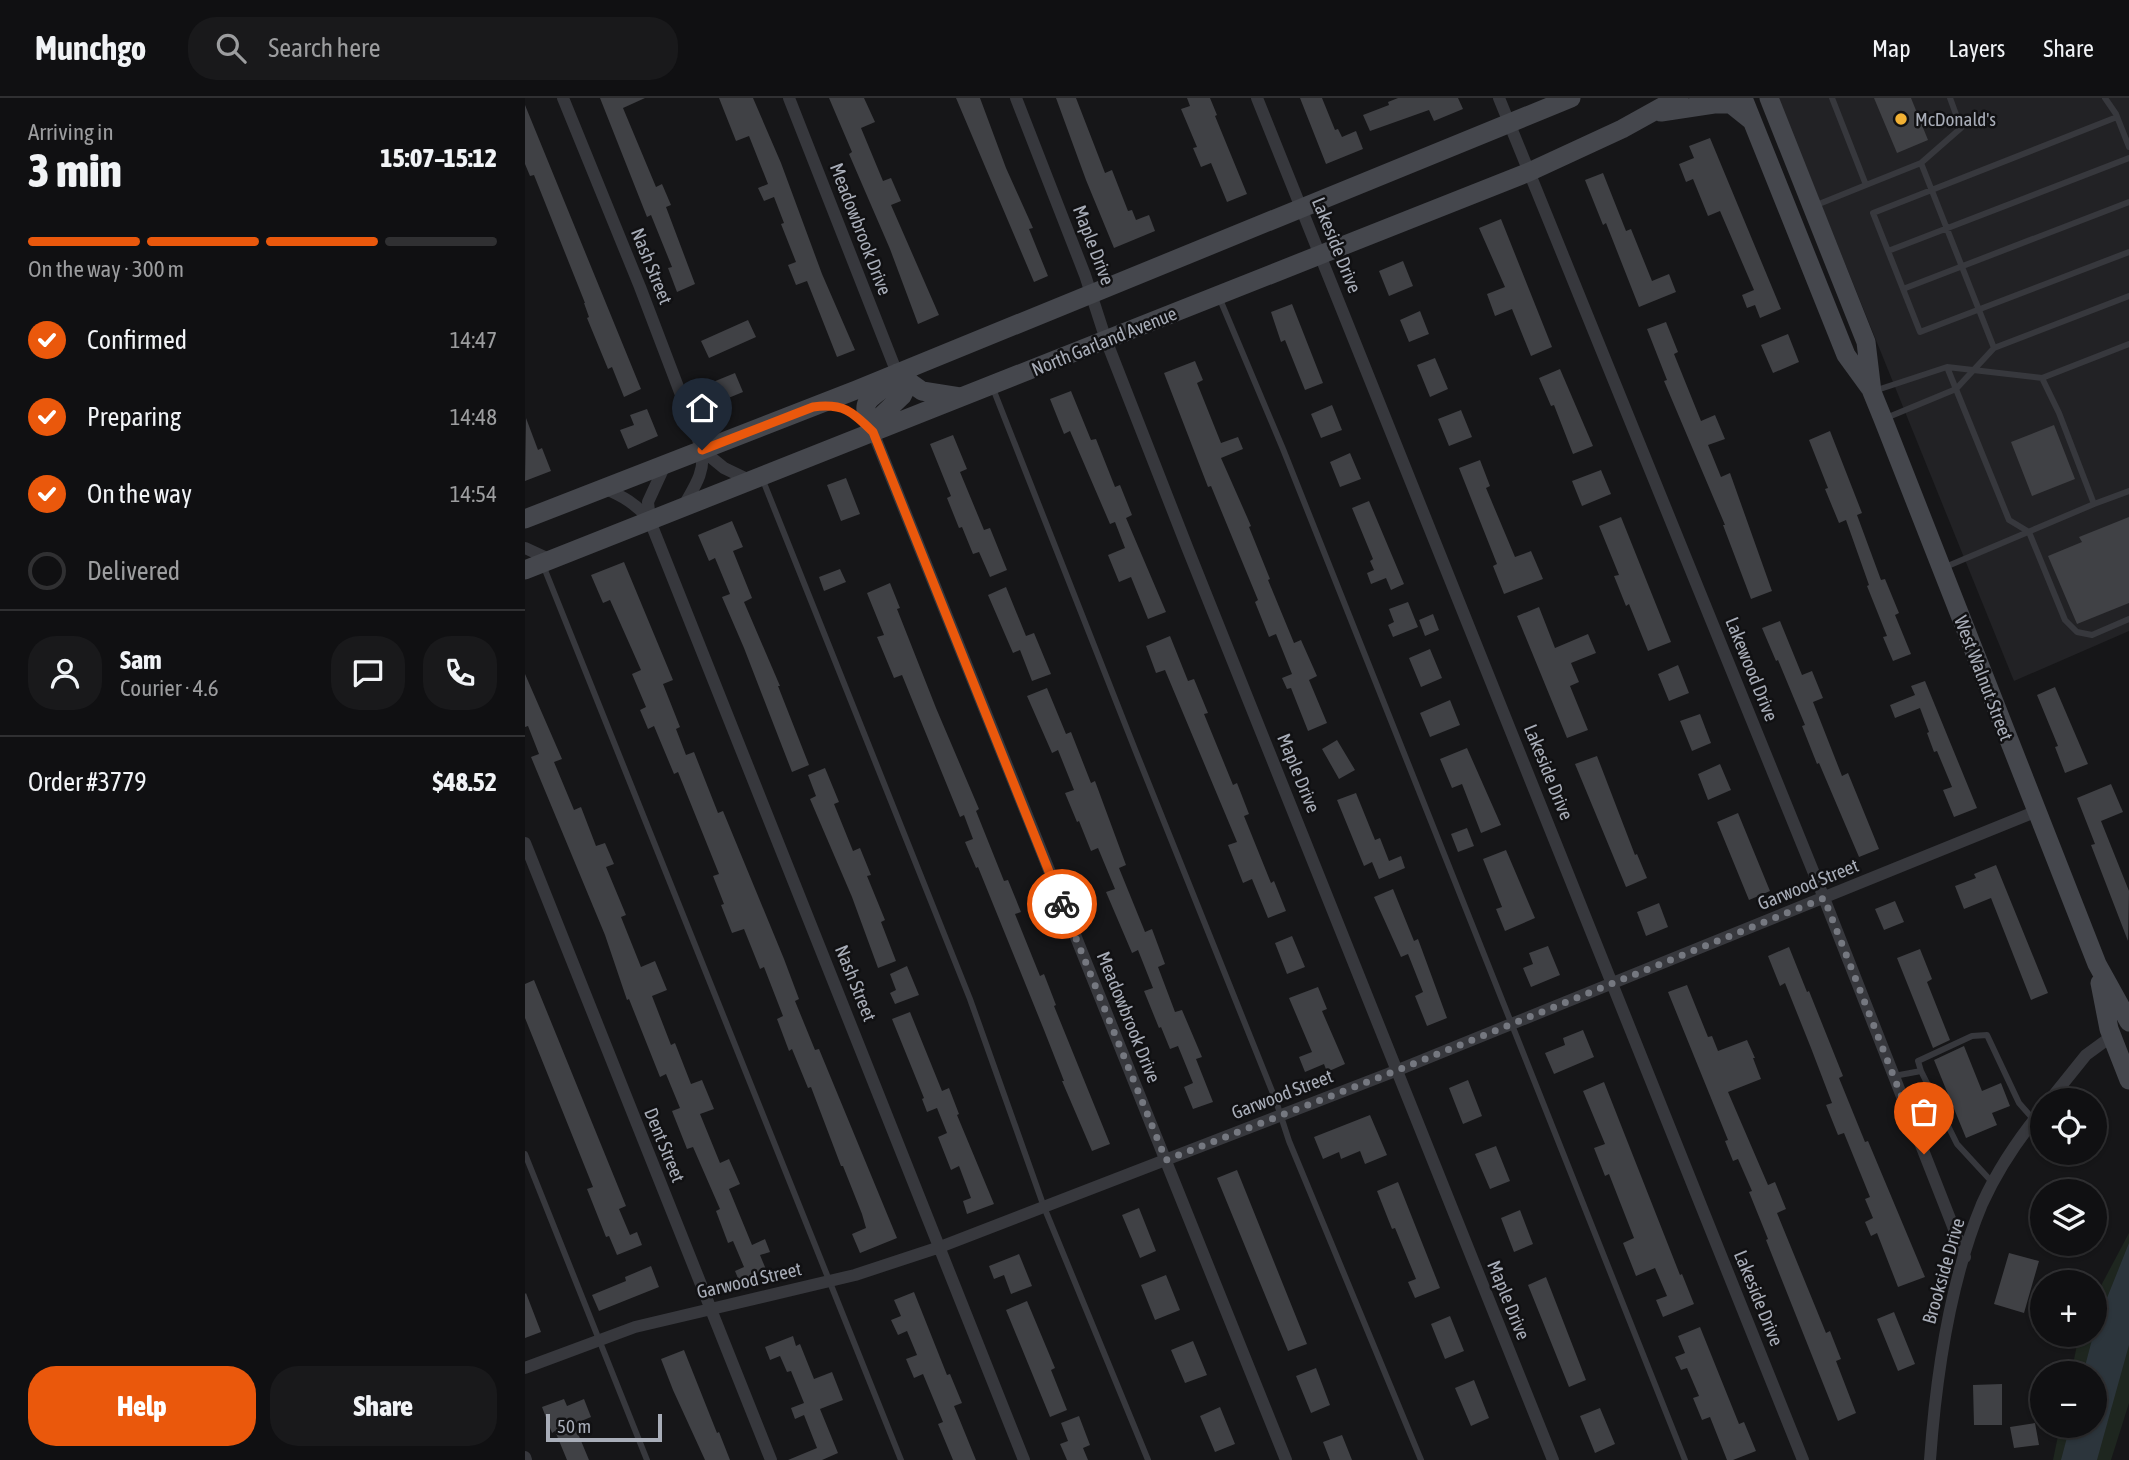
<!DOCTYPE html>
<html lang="en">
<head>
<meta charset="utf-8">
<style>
  body { margin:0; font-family:"Asap Condensed",sans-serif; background:#19191b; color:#f1f3f6; height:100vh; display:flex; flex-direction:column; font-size:26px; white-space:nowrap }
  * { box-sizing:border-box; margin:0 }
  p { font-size:23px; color:#9c9d9f }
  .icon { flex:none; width:38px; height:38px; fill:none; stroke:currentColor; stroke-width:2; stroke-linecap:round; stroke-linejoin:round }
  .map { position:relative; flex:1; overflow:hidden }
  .details { display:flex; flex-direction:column; background:#101012; width:525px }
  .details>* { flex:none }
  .tools { position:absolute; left:1505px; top:990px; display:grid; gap:14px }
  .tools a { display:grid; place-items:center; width:77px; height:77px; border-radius:50%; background:#101012; box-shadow:0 2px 5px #0004,0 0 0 2px #303032; font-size:35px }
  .scale { position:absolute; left:21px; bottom:18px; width:116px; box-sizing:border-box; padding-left:7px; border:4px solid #a8adb8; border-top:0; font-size:19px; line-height:24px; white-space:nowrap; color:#a8adb8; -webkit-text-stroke:5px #111113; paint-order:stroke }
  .pin { position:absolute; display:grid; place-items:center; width:60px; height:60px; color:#fff; margin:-72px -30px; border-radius:50% 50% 50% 0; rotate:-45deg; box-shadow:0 0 7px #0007 }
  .pin .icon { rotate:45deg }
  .courier { position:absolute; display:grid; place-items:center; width:70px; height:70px; margin:-35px; border:5px solid #ea580c; border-radius:50%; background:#fff; color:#222; box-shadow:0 2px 9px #0007 }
  .headline em { font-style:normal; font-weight:800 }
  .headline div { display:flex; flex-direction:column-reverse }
  .headline { display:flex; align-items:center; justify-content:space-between; height:119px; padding:0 28px }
  h1 { font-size:46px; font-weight:800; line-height:52px }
  .bar { display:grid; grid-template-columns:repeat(4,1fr); gap:10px 7px; align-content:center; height:84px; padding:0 28px }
  .bar i { height:9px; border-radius:5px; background:#303032 }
  .bar .on { background:#ea580c }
  .bar p { grid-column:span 4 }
  .line { display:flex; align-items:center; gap:18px; padding:0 28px; border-top:2px solid #303032 }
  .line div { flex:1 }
  .round { display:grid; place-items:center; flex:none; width:74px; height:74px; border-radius:28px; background:#19191b }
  ol { padding:0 28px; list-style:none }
  li { display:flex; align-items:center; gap:21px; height:77px }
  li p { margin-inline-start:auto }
  li .icon { padding:7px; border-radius:50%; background:#ea580c; color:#fff; stroke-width:4 }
  li:last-child { color:#9c9d9f }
  li i { width:38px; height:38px; border:4px solid #303032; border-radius:50% }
  .primary-button { display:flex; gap:14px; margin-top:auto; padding:14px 28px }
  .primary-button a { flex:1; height:80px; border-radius:28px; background:#ea580c; color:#fff; font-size:28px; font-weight:800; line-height:80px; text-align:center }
  .primary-button a+a { background:#19191b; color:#f1f3f6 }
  header { display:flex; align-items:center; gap:42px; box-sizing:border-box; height:98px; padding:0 35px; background:#101012; border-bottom:2px solid #303032 }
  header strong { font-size:33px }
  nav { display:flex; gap:38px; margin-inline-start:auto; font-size:24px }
  .search { width:490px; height:63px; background:#19191b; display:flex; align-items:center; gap:18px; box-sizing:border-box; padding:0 24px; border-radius:28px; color:#9c9d9f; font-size:26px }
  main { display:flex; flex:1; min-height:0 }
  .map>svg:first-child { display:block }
  .built { fill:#222225 }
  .green { fill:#1e261f }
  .water { fill:#2c353c }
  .building { fill:#404145 }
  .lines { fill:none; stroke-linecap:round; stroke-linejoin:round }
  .lane { stroke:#37383d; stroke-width:6 }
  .street { stroke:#37383d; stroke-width:12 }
  .secondary { stroke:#45474d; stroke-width:19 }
  .done { stroke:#757880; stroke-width:7; stroke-dasharray:0 12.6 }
  .route { stroke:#ea580c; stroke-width:9 }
  .poi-dot { fill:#f2b134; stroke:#111113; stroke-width:2.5 }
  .labels { text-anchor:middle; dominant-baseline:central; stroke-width:5; stroke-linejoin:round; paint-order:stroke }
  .poi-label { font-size:19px; fill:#a8adb8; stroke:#111113; text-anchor:start }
  .street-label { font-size:19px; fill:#a8adb8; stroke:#111113 }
</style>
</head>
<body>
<header>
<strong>Munchgo</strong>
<div class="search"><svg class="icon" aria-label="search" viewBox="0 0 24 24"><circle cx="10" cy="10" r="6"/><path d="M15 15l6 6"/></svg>Search here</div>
<nav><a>Map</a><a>Layers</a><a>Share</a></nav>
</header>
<main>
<section class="details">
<div class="headline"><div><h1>3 min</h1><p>Arriving in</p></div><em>15:07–15:12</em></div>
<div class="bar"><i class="on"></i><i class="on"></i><i class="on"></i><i></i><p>On the way · 300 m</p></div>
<ol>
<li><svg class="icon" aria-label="check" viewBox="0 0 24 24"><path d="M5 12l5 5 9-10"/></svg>Confirmed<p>14:47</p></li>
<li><svg class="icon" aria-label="check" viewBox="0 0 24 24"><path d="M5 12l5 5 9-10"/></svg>Preparing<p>14:48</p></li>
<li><svg class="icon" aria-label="check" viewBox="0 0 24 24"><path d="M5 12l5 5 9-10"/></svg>On the way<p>14:54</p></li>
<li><i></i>Delivered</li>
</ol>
<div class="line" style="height:126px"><a class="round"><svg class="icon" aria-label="person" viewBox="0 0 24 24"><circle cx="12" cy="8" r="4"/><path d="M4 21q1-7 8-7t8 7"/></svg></a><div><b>Sam</b><p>Courier · 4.6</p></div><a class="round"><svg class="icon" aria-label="chat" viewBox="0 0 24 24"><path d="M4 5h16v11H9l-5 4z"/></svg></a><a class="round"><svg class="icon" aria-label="phone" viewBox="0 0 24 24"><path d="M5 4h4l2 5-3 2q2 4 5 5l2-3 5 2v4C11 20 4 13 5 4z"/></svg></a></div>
<div class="line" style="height:91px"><div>Order #3779</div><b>$48.52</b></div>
<div class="primary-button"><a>Help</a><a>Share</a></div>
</section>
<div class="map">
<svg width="1604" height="1362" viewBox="0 0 1604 1362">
  <rect width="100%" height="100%" fill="#161618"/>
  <path class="built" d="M1253,0H1604V533L1489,583Z"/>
  <path class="green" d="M1604,1135V1305L1586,1362H1528L1535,1328H1570V1276H1546L1554,1237H1570V1199Z"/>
  <path class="water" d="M1604,1145V1247L1572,1362H1536L1545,1328H1570V1276H1558L1570,1230Z"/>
  <path class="building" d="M75,0H120L98,10L131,89L137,86L146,107L141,109L170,186L152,194L143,170L147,169L126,117L122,119Z
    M194,0H228L256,65L297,176L330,252L312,259L282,183L271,187L263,167L271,164L256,126L259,125L249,99L239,103L233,90L243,86L224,38L211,43Z
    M304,0H339L350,24L336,30L358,83L366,80L376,103L366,107L414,217L393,226L365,151L324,56L327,54Z
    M431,0H455L481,70L508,130L504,131L523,178L509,184Z
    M531,0H551L580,75L587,72L603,113L607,112L611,122L624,117L630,133L589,150L561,82Z
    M662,0H685L692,17L690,18L722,96L702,104L686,65L676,69L668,50L672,49L656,11L665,8Z
    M775,0H797L810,32L813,31L817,39L831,33L838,51L801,66Z
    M873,0H933L938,11L909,23L904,12L845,33L838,17L864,7L863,4Z
    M1349,0H1386L1403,42L1372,55Z
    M0,7L116,291L99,299L87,269L83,271L62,220L64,219L59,205H60L9,77L5,78L0,66Z
    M1185,40L1256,211L1235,220L1230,207L1222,210L1217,197L1229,192L1195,113L1183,118L1168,81L1161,84L1154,66L1169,60L1164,48Z
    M1078,75L1101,133L1106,131L1127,183L1144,176L1151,194L1114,209L1081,125L1078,127L1060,82Z
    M976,121L1027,249L1006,258L987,211L970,218L962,196L980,189L954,130Z
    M878,163L888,188L864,198L854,173Z
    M767,206L798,285L780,292L760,242L756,244L746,214Z
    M895,213L904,236L884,244L875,222Z
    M223,222L231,239L184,260L176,243Z
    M1141,224L1153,254L1149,256L1176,323L1190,317L1200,341L1183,347L1196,379L1205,375L1247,493L1226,501L1198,427H1200L1139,283L1142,282L1122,231Z
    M1263,236L1274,264L1248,275L1236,247Z
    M910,260L923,291L905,299L892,267Z
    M670,263L678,282L672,285L696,345L713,339L718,351L696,360L726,428L724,429L745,481L743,482L769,545L776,542L792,578L784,582L802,625L783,633L766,590L762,591L757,580L767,576L751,536L744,539L730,504L733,502L686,388L683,389L639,275Z
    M1035,271L1068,348L1048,356L1029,307L1026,308L1014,280Z
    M210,275L218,294L196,303L188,284Z
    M546,293L566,342L571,341L590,389L595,387L607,417L601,420L641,514L623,521L606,479L594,484L583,457L600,450L590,424L585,426L545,333L539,336L525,301Z
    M807,307L817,332L796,340L786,316Z
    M122,311L133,338L103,351L95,332L109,327L105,317Z
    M936,312L947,339L924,348L913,321Z
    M1,320L13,352L17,350L26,373L0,383Z
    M1529,327L1550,381L1507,398L1486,344Z
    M1305,333L1337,415L1332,417L1356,482L1360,481L1374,515L1370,517L1386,556L1368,563L1358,539L1362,538L1342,488L1344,487L1321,422L1314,425L1300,391L1303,390L1284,342Z
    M428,337L442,371L435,374L459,432L465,430L482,472L465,479L454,454L448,456L437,429L434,430L422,400L426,398L405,346Z
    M825,355L836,381L815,389L805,364Z
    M955,362L965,388L961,390L990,459L1006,453L1018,481L979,496L968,468L972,466L934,370Z
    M1076,372L1086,396L1057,408L1047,383Z
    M321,380L335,416L316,423L302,387Z
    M844,403L879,486L866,492L861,480L846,486L842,475L849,472L845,463L848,461L827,410Z
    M1096,419L1146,544L1123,553L1104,506L1101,508L1089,478L1094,477L1074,428Z
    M1604,419V505L1552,526L1523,458L1557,444L1554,439Z
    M207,423L218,449L208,453L227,500L219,504L255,588H253L284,667L267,674L219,550L197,499L205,496L190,460L184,463L173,437Z
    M99,464L148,582L138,586L155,629L151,631L161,657L169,654L193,715L198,713L259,861L274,901L270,903L290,952L294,951L372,1140L335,1155L327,1136L341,1130L337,1116L318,1068H316L286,989L283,990L267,951L264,953L252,921L258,918L239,869L235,871L219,831L207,835L196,807L199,806L188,778L194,776L153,674L149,676L129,628L123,631L115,612L121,609L107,576L116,572L85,502L78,505L66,477Z
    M315,471L321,484L299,493L294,479Z
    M365,485L375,510L372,511L411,610L454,711L451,713L479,783L483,782L496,814L490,816L515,878L519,876L531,907L529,908L585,1046L567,1053L537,983H539L519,932L453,769L451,770L440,744L448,741L439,717L435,719L377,577L369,580L352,539L359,537L342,495Z
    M481,489L501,538L509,535L526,576L507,583L495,552L488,555L463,497Z
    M883,504L893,529L868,539L863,527L869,524L864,511Z
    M1014,509L1030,550L1063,536L1071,555L1046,565L1054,584L1045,588L1063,632L1042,640L992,518Z
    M908,516L914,532L900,538L894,522Z
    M1255,523L1277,577L1287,573L1298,600L1288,604L1317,678L1323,675L1354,751L1334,759L1294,665L1292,666L1277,628L1280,627L1253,562L1251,563L1237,530Z
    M645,538L663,583L669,581L683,615L679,616L708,687L712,685L724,716L719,718L746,785L749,783L761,813L743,820L727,781L718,785L703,747L712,744L640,572L631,575L621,548Z
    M905,551L917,580L896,589L884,560Z
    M1153,567L1164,595L1144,603L1133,576Z
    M0,576L37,661L29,664L49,712L56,709L71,748L80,745L89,766L81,769L101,817L96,819L116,869L130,863L142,892L127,898L146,947L150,945L166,986L177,982L189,1011L175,1016L195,1065L204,1061L215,1086L204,1091L227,1147L240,1141L245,1154L235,1157L242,1174L215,1185L210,1173L219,1169L208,1143L203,1145L191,1113L195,1111L168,1049L162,1051L147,1013L155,1010L141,976L135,979L104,901L102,902L80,837L6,659L14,656L3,628L0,629Z
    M1400,583L1452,710L1429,719L1418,692L1427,689L1412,653L1409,654L1402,635L1404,634L1395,610L1370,620L1365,607L1390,597L1386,588Z
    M1530,589L1563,666L1540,675L1530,649L1533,648L1512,597Z
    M522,590L541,636L546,634L566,685L570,683L601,767L594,770L620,834L627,831L640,866L633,869L650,914L657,912L677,959L671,961L688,1004L668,1011L659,989L668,985L653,948L645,951L636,929L634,930L619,893L628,890L613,852L607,855L581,794L590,791L573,750L566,753L554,723L552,724L540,695L549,692L533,652L527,655L502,598Z
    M925,602L935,627L905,639L895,615Z
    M1175,616L1186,645L1167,653L1155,623Z
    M812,642L830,672L814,681L797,651Z
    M942,650L976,727L956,735L937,686L927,690L915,661Z
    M1072,658L1110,757L1112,756L1122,780L1101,789L1050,666Z
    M1195,666L1206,692L1183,702L1173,676Z
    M300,670L314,704L309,706L328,753L335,750L346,777L342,778L360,822L356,824L371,863L353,870L327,799L285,701L291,698L283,677Z
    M1586,686L1598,714L1576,723L1604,793L1603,843L1566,747L1570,746L1552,700Z
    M831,695L850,742L855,740L864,763L876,758L880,770L854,781L847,764L839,768L812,702Z
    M1213,715L1245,793L1224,802L1192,724Z
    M942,730L949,748L933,754L926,736Z
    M981,752L1010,820L980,833L971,811L977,809L958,761Z
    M1471,767L1523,895L1506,902L1466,800L1439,811L1430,788L1451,780L1449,776Z
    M868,791L889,843L893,841L922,920L902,928L890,898L898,894L883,856L876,859L849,799Z
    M1370,803L1379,824L1359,832L1350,811Z
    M1134,805L1143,829L1121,838L1112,814Z
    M767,838L780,869L762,876L750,845Z
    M1023,848L1035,877L1006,889L998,870L1008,866L1004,855Z
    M1264,849L1282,894L1284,893L1318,978L1314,980L1340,1044L1343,1043L1400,1179L1373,1189L1352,1135L1346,1138L1340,1124L1348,1120L1340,1101L1345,1099L1319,1035L1313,1037L1301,1007L1307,1005L1286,950L1260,885L1255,888L1243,858Z
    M1395,851L1407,881L1402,884L1425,942L1408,950L1372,860Z
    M382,868L394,897L370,906L365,895L371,892L365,876Z
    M9,882L101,1108L94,1111L105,1137L112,1134L117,1147L92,1157L84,1138L81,1139L62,1091L68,1089L0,920V886Z
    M1162,887L1183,939L1187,938L1193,953L1222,942L1230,960H1228L1236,981L1203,994L1243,1087L1250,1084L1261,1111L1252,1115L1301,1235L1305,1233L1316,1261L1311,1263L1331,1315L1313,1323L1241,1142L1243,1141L1224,1094L1227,1093L1213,1061L1208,1063L1200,1043L1203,1042L1143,894Z
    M793,889L802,911L797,913L820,966L802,974L799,966L780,974L774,959L787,954L764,900Z
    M385,914L417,993L424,990L434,1016L432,1017L469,1106L442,1116L438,1103L446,1100L434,1068L426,1072L413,1039L422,1035L412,1010L402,1014L397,1001L399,1000L367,921Z
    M1058,932L1069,959L1029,976L1020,955L1040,947L1038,940Z
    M1439,948L1457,993L1476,985L1485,1008L1467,1015L1472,1027L1441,1040L1409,962Z
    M943,982L957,1018L938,1026L924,990Z
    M1079,984L1155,1177L1157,1176L1169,1206L1138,1219L1131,1202L1142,1198L1130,1170L1111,1178L1098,1145L1109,1140L1084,1076L1080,1078L1069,1050L1080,1046L1058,993Z
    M845,1017L862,1057L840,1066L835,1053L816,1061L814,1054L798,1061L789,1039Z
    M971,1048L985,1083L965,1091L950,1056Z
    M712,1072L782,1246L763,1253L692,1080Z
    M873,1084L915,1190L890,1200L883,1184L891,1181L870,1130L867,1131L852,1093Z
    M614,1110L631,1153L615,1160L597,1117Z
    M995,1112L1008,1146L989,1154L976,1120Z
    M1484,1155L1514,1163L1499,1215L1469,1206Z
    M494,1156L507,1188L486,1196L479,1177L469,1181L464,1168Z
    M126,1168L134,1189L74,1213L67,1197L101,1183L100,1179Z
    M641,1177L655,1212L630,1222L616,1187Z
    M1021,1179L1061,1282L1044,1289L1003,1187Z
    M389,1194L422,1277L425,1276L437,1305L429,1308L451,1362H428L413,1326L418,1324L398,1276L389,1280L381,1261L392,1257L382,1233L373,1237L366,1222L376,1218L369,1202Z
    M1,1195L16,1234L0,1240V1196Z
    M502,1203L530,1270L526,1272L542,1312L525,1319L481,1212Z
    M1369,1214L1390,1266L1373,1273L1352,1221Z
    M925,1218L939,1253L920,1261L906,1226Z
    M1175,1229L1214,1326L1219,1324L1231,1353L1208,1362H1202L1185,1319L1177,1322L1168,1300L1174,1298L1162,1270L1156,1272L1150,1259L1160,1255L1153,1238Z
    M268,1238L271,1248L275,1246L289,1281L307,1274L318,1302L295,1311L313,1355L297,1362H263L292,1350L279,1317L270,1321L266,1310L279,1305L266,1273L262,1274L255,1258L245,1262L240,1249Z
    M668,1243L682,1277L660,1285L646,1252Z
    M159,1252L192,1335L194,1334L205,1362H180L148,1292L136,1261Z
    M791,1270L805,1307L786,1315L771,1278Z
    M949,1282L964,1320L946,1328L930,1290Z
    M1477,1286V1327H1449L1448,1287Z
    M39,1301L42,1308L59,1301L66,1319L49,1326L64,1362H42L30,1333L27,1335L17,1309Z
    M695,1309L710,1346L690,1354L675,1318Z
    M1075,1310L1090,1346L1070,1355L1055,1318Z
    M554,1318L565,1347L558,1350L563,1362H542L535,1346L543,1343L536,1325Z
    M1510,1325L1514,1347L1489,1350L1485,1329Z
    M817,1337L827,1362H805L798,1344Z"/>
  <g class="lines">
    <path class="lane" d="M1580,0L1591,16L1604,49
      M1592,19L1348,115L1395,234L1604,154
      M1341,87L1396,65L1436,30L1425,0
      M1289,108L1341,87L1307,0
      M1363,153L1604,60
      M1378,191L1604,104
      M694,199L758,351L1160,1362
      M1469,250L1604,198
      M1422,269L1484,422L1504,434L1540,522L1552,534L1567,537L1604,521
      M1517,280L1604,246
      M467,288L611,654L751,1003L764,1043L896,1362
      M1349,293L1422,269L1517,280L1534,315L1569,406L1418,470
      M1361,320L1431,291L1469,250L1396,65
      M237,380L445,901L519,1109L623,1362
      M1569,406L1604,393
      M18,467L376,1362
      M1396,973L1393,963L1447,938L1462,937L1494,1005L1509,1022
      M1369,978L1396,973L1432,1046L1467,1084
      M0,1056L122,1362"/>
    <path class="street" d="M38,0L115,189L177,352C180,376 169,389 158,409
      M264,0L372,275
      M491,0L560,177L581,242L662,449L1028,1362
      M732,0L1278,1362
      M974,0L1299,800L1440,1159
      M348,334L761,1362
      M177,352L199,370L226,383
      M140,367L123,404L125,423L499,1362
      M78,390C98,398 111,406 125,422
      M0,450L26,462
      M0,745L246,1362
      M1524,1003L1561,957L1587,938
      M0,1270L110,1229L330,1177L415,1149L873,972L1512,713
      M0,1359L1,1362
      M1405,1362C1411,1278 1424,1185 1457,1106C1472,1073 1494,1040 1517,1012"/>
    <path class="secondary" d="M1218,0L1321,257L1345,290
      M1244,0L1341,244L1347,294L1358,321L1572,866L1604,924
      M1136,14L1189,6H1206L1226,22
      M373,276L397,293L435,299
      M348,334C334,301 341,305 365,285
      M348,334L355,319L377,298L380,292L372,275
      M0,421L331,292L1046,0
      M0,472L1004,74L1097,31L1153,0
      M1575,885L1584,931L1604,982"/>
  </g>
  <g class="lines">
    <path class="done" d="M537,806L641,1062L873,972L1299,800L1399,1056"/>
    <path class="route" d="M177,352L288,309C318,305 327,313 348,334L537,806"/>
  </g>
  <circle class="poi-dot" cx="1376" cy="21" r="7"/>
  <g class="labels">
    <g class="poi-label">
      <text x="1390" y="21">McDonald's</text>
    </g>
    <g class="street-label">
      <text transform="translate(336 131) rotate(69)">Meadowbrook Drive</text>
      <text transform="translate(569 147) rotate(69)">Maple Drive</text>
      <text transform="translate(812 147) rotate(68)">Lakeside Drive</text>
      <text transform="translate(127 168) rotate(68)">Nash Street</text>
      <text transform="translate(579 243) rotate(-22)">North Garland Avenue</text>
      <text transform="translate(1227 571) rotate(68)">Lakewood Drive</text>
      <text transform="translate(1459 580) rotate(69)">West Walnut Street</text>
      <text transform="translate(1024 674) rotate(68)">Lakeside Drive</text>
      <text transform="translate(774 675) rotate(68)">Maple Drive</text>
      <text transform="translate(1283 786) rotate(-22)">Garwood Street</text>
      <text transform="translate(331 885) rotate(68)">Nash Street</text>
      <text transform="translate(604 919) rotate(68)">Meadowbrook Drive</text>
      <text transform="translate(757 996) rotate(-21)">Garwood Street</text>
      <text transform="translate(140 1047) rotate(68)">Dent Street</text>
      <text transform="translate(1418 1173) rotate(-74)">Brookside Drive</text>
      <text transform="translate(224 1182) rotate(-13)">Garwood Street</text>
      <text transform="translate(1234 1200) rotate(68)">Lakeside Drive</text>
      <text transform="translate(984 1202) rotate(68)">Maple Drive</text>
    </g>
  </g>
</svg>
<div class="tools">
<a><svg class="icon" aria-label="locate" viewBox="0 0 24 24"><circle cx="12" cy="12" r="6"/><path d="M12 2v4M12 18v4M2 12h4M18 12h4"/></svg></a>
<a><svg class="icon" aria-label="layers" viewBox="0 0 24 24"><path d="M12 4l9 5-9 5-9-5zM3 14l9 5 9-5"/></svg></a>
<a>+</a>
<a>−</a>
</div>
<div class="scale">50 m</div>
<div class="pin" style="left:1399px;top:1056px;background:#ea580c"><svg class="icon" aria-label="bag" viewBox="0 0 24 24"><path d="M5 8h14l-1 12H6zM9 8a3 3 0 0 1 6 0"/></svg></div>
<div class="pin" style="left:177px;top:352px;background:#1f2937"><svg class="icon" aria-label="home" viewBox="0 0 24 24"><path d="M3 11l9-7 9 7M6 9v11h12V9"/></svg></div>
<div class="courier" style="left:537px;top:806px"><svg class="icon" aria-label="bike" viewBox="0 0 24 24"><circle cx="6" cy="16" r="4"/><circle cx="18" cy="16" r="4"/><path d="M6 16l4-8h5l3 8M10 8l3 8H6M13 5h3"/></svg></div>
</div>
</main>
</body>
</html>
